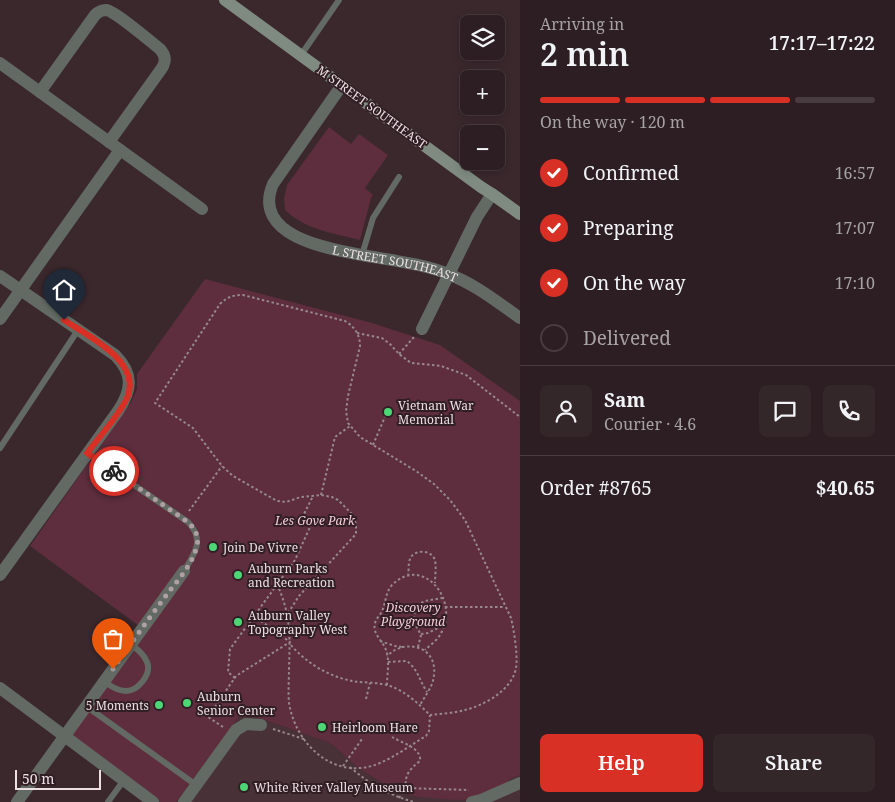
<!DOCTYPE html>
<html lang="en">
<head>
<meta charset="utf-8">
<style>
  body { margin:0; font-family:"Noto Serif",serif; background:#34272a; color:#f1f3f6; height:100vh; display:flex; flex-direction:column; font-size:19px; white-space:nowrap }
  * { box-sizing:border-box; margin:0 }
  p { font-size:16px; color:#a6a2a5 }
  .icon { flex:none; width:28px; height:28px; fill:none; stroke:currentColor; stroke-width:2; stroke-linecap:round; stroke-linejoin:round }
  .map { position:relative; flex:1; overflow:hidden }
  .details { display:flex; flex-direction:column; background:#2c1e22; width:375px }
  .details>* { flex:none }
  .fabs { position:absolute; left:460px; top:15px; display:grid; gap:10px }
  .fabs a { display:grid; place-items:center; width:45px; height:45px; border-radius:8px; background:#2c1e22; box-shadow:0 2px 8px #0003,0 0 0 1px #483c40; font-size:25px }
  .scale { position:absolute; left:15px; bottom:12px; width:86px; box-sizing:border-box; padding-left:5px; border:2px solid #ece0e3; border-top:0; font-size:14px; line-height:18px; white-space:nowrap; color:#ece0e3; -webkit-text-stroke:4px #301e24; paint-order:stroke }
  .pin { position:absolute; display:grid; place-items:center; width:42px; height:42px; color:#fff; margin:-51px -21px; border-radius:50% 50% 50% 0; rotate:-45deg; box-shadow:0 0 5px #0007 }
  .pin .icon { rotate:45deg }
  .courier { position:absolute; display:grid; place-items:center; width:50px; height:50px; margin:-25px; border:4px solid #d93025; border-radius:50%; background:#fff; color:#222; box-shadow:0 1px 6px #0007 }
  .summary em { font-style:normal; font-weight:600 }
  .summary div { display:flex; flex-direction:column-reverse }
  .summary { display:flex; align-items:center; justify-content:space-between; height:85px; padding:0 20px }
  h1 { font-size:32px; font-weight:600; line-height:38px }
  .bar { display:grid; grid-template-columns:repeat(4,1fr); gap:8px 5px; align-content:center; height:60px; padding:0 20px }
  .bar i { height:6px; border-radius:4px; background:#483c40 }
  .bar .current { background:#d93025 }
  .bar p { grid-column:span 4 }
  .line { display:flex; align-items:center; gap:12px; padding:0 20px; border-top:1px solid #483c40 }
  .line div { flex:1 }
  .round { display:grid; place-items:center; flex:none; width:52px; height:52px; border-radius:8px; background:#34272a }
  ol { padding:0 20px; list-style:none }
  li { display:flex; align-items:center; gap:15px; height:55px }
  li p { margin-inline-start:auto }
  li .icon { padding:5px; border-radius:50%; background:#d93025; color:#fff; stroke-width:4 }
  li:last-child { color:#a6a2a5 }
  li i { width:28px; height:28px; border:2px solid #483c40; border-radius:50% }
  .primary-button { display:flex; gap:10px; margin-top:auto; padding:10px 20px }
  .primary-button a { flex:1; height:58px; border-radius:8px; background:#d93025; color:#fff; font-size:20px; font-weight:600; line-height:58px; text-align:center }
  .primary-button a+a { background:#34272a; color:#f1f3f6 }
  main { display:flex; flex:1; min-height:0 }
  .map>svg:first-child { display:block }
  .built { fill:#493138 }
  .green { fill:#5e2e3e }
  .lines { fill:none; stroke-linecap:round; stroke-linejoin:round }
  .path { stroke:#97888c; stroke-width:2; stroke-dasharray:2.5 2.5; stroke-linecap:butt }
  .service { stroke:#626a63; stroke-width:6 }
  .minor { stroke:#626a63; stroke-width:12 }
  .secondary { stroke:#7f8b81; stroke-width:12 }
  .done { stroke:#aea0a3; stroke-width:5; stroke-dasharray:0 9 }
  .route { stroke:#d93025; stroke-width:6 }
  .poi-dot { fill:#4cd676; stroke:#301e24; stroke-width:2 }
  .labels { text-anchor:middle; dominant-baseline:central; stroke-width:4; stroke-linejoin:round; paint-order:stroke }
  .street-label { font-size:12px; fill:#ece0e3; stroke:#301e24 }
  .poi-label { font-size:12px; fill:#ece0e3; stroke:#301e24; text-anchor:start }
  .park-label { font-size:12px; font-style:italic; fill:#f6ced9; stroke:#301e24 }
</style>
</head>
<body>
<main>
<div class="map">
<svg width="520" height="802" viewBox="0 0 520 802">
  <rect width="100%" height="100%" fill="#3a282d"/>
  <path class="built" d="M240,715H251L327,742L334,746L357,767L392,790L418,797L510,779L520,775V802H176Z"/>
  <path class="green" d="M329,127L351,144L359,134L388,155L365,188L373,195L371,198L360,240C333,233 306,230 285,210L284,199L287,185Z
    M205,279L372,323L440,345L520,401V775L510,779L503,786L470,799L457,800L418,797L393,790L357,767L334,746L327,742L251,715H240L176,802H153L64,736L142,628L30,546L131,402L137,389V374Z"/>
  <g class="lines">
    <path class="path" d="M357,333L382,338L390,344L399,354L411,363L441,366L466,375L520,417
      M399,354L414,337
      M373,445L387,412
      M321,495L335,437L350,426
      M189,511L222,466
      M302,518L313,496
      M408,576C409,571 408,564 410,559C413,550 429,549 434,558C437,564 435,575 435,583
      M277,584C291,615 290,636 289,669C289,680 288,692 289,703C296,746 336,782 380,763C396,756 411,745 426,736L429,731L430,715
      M445,607H505
      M288,613L299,596L356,534V524L352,514L338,500L332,497L321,495L301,497L286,502L277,501L233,476L222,466L193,428L155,403L220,304C227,297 233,295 243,295L345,321C355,327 360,335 360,346L348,396L346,411L348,423L360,437L416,471L434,484L450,500L465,520L511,618C514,630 518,656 516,668C512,690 485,705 465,710C454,713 441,714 430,715C419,704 405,691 390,686C378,682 364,683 352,681C328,676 306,663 290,644
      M421,634L428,633L444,625
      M380,641L395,646L402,647L393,651L387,656
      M402,647C426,643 440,660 432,684C429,691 424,698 420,705
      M418,647L421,635L414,622L415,606L425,601L442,598
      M388,662L407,661C419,671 419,680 427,692
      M235,678L228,672L230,649L295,560L311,525
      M387,685C387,674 390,661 386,650C383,641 372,634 375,623C376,619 379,616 381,613C386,604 385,593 392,585C423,554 460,601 441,633C438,640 430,645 425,650
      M366,699L370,683
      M223,727L208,717L236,676L290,642L254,616
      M273,729L304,739
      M392,737C402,743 422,748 420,761C410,769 404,775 406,788
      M343,766L362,739
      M350,767C369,784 389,795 414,802
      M399,798L406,788L469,790"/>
    <path class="service" d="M301,55L339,0
      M362,255L373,218L399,177
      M0,448L78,330
      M87,453L188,522C205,540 195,553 184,571
      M104,681C110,686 118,691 126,691C138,691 152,674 147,662C144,654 137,649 130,644
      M86,706L196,785
      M108,802L124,780"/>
    <g class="minor">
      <path d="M0,63L202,209"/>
      <path id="s1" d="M342,85L273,184C251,236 328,249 362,255C389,260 424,264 448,274C475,284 497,302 520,318"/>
      <path d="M40,92L95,15C98,12 101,10 106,10C115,11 151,42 160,49C166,56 166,61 162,68L109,142"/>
      <path d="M0,276L115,355C134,374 132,390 118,411L0,575"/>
      <path d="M0,319L120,150"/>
      <path d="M422,329L477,217L492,194"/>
      <path d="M0,688L153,802"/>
      <path d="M17,802L184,571"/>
      <path d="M184,802L236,730L246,724L261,725"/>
      <path d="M472,802L481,800L520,783"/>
    </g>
    <path class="secondary" d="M225,0L481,187L492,194L520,214"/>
  </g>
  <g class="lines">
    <path class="done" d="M113,669C130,645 147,621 165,597C175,583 191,567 196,549C200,538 196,530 188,522L114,471"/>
    <path class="route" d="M64,320C88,336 145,363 126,400C116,419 100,436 87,453L114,471"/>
  </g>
  <g class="poi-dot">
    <circle cx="388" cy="412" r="5"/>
    <circle cx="213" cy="547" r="5"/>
    <circle cx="238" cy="575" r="5"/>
    <circle cx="238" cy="622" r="5"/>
    <circle cx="187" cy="703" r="5"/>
    <circle cx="159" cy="705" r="5"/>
    <circle cx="322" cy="727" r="5"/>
    <circle cx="244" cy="787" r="5"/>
  </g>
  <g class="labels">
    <g class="street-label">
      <text transform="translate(372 107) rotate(36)">M STREET SOUTHEAST</text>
      <text stroke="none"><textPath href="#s1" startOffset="288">L STREET SOUTHEAST</textPath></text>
    </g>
    <g class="poi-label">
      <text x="398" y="405">Vietnam War<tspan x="398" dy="14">Memorial</tspan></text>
      <text x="223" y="547">Join De Vivre</text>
      <text x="248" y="568">Auburn Parks<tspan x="248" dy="14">and Recreation</tspan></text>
      <text x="248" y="615">Auburn Valley<tspan x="248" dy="14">Topography West</tspan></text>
      <text x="197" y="696">Auburn<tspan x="197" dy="14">Senior Center</tspan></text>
      <text x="149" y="705" text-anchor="end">5 Moments</text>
      <text x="332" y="727">Heirloom Hare</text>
      <text x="254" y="787">White River Valley Museum</text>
    </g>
    <g class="park-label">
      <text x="315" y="520">Les Gove Park</text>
      <text x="413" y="607">Discovery<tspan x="413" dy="14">Playground</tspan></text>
    </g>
  </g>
</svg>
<div class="fabs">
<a><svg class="icon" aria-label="layers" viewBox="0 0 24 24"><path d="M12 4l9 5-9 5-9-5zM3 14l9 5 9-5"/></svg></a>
<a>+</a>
<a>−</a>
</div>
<div class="scale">50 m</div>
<div class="pin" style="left:113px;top:669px;background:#ea580c"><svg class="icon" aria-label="bag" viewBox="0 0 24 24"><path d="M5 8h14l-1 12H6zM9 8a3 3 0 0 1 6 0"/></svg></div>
<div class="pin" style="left:64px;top:320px;background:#1f2937"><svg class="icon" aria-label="home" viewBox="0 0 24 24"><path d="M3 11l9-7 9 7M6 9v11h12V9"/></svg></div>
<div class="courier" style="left:114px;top:471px"><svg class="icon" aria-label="bike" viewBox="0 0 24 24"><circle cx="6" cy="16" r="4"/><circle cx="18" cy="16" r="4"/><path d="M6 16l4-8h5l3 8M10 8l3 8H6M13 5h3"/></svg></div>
</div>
<section class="details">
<div class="summary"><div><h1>2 min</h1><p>Arriving in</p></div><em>17:17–17:22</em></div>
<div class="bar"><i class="current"></i><i class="current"></i><i class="current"></i><i></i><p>On the way · 120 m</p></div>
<ol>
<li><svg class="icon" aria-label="check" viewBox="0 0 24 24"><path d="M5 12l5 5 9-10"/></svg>Confirmed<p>16:57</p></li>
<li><svg class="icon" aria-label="check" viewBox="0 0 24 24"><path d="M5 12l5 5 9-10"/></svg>Preparing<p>17:07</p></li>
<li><svg class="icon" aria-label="check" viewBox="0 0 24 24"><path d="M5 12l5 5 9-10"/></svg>On the way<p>17:10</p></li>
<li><i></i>Delivered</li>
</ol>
<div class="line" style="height:90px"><a class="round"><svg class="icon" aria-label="person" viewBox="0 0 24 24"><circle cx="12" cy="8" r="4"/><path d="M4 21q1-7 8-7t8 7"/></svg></a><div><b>Sam</b><p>Courier · 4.6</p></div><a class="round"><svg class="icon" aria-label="chat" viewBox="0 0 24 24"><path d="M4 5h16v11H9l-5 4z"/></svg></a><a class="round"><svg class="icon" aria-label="phone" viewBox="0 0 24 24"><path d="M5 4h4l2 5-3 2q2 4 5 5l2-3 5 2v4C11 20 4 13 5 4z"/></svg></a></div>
<div class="line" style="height:65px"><div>Order #8765</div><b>$40.65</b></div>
<div class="primary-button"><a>Help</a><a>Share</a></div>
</section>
</main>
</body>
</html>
